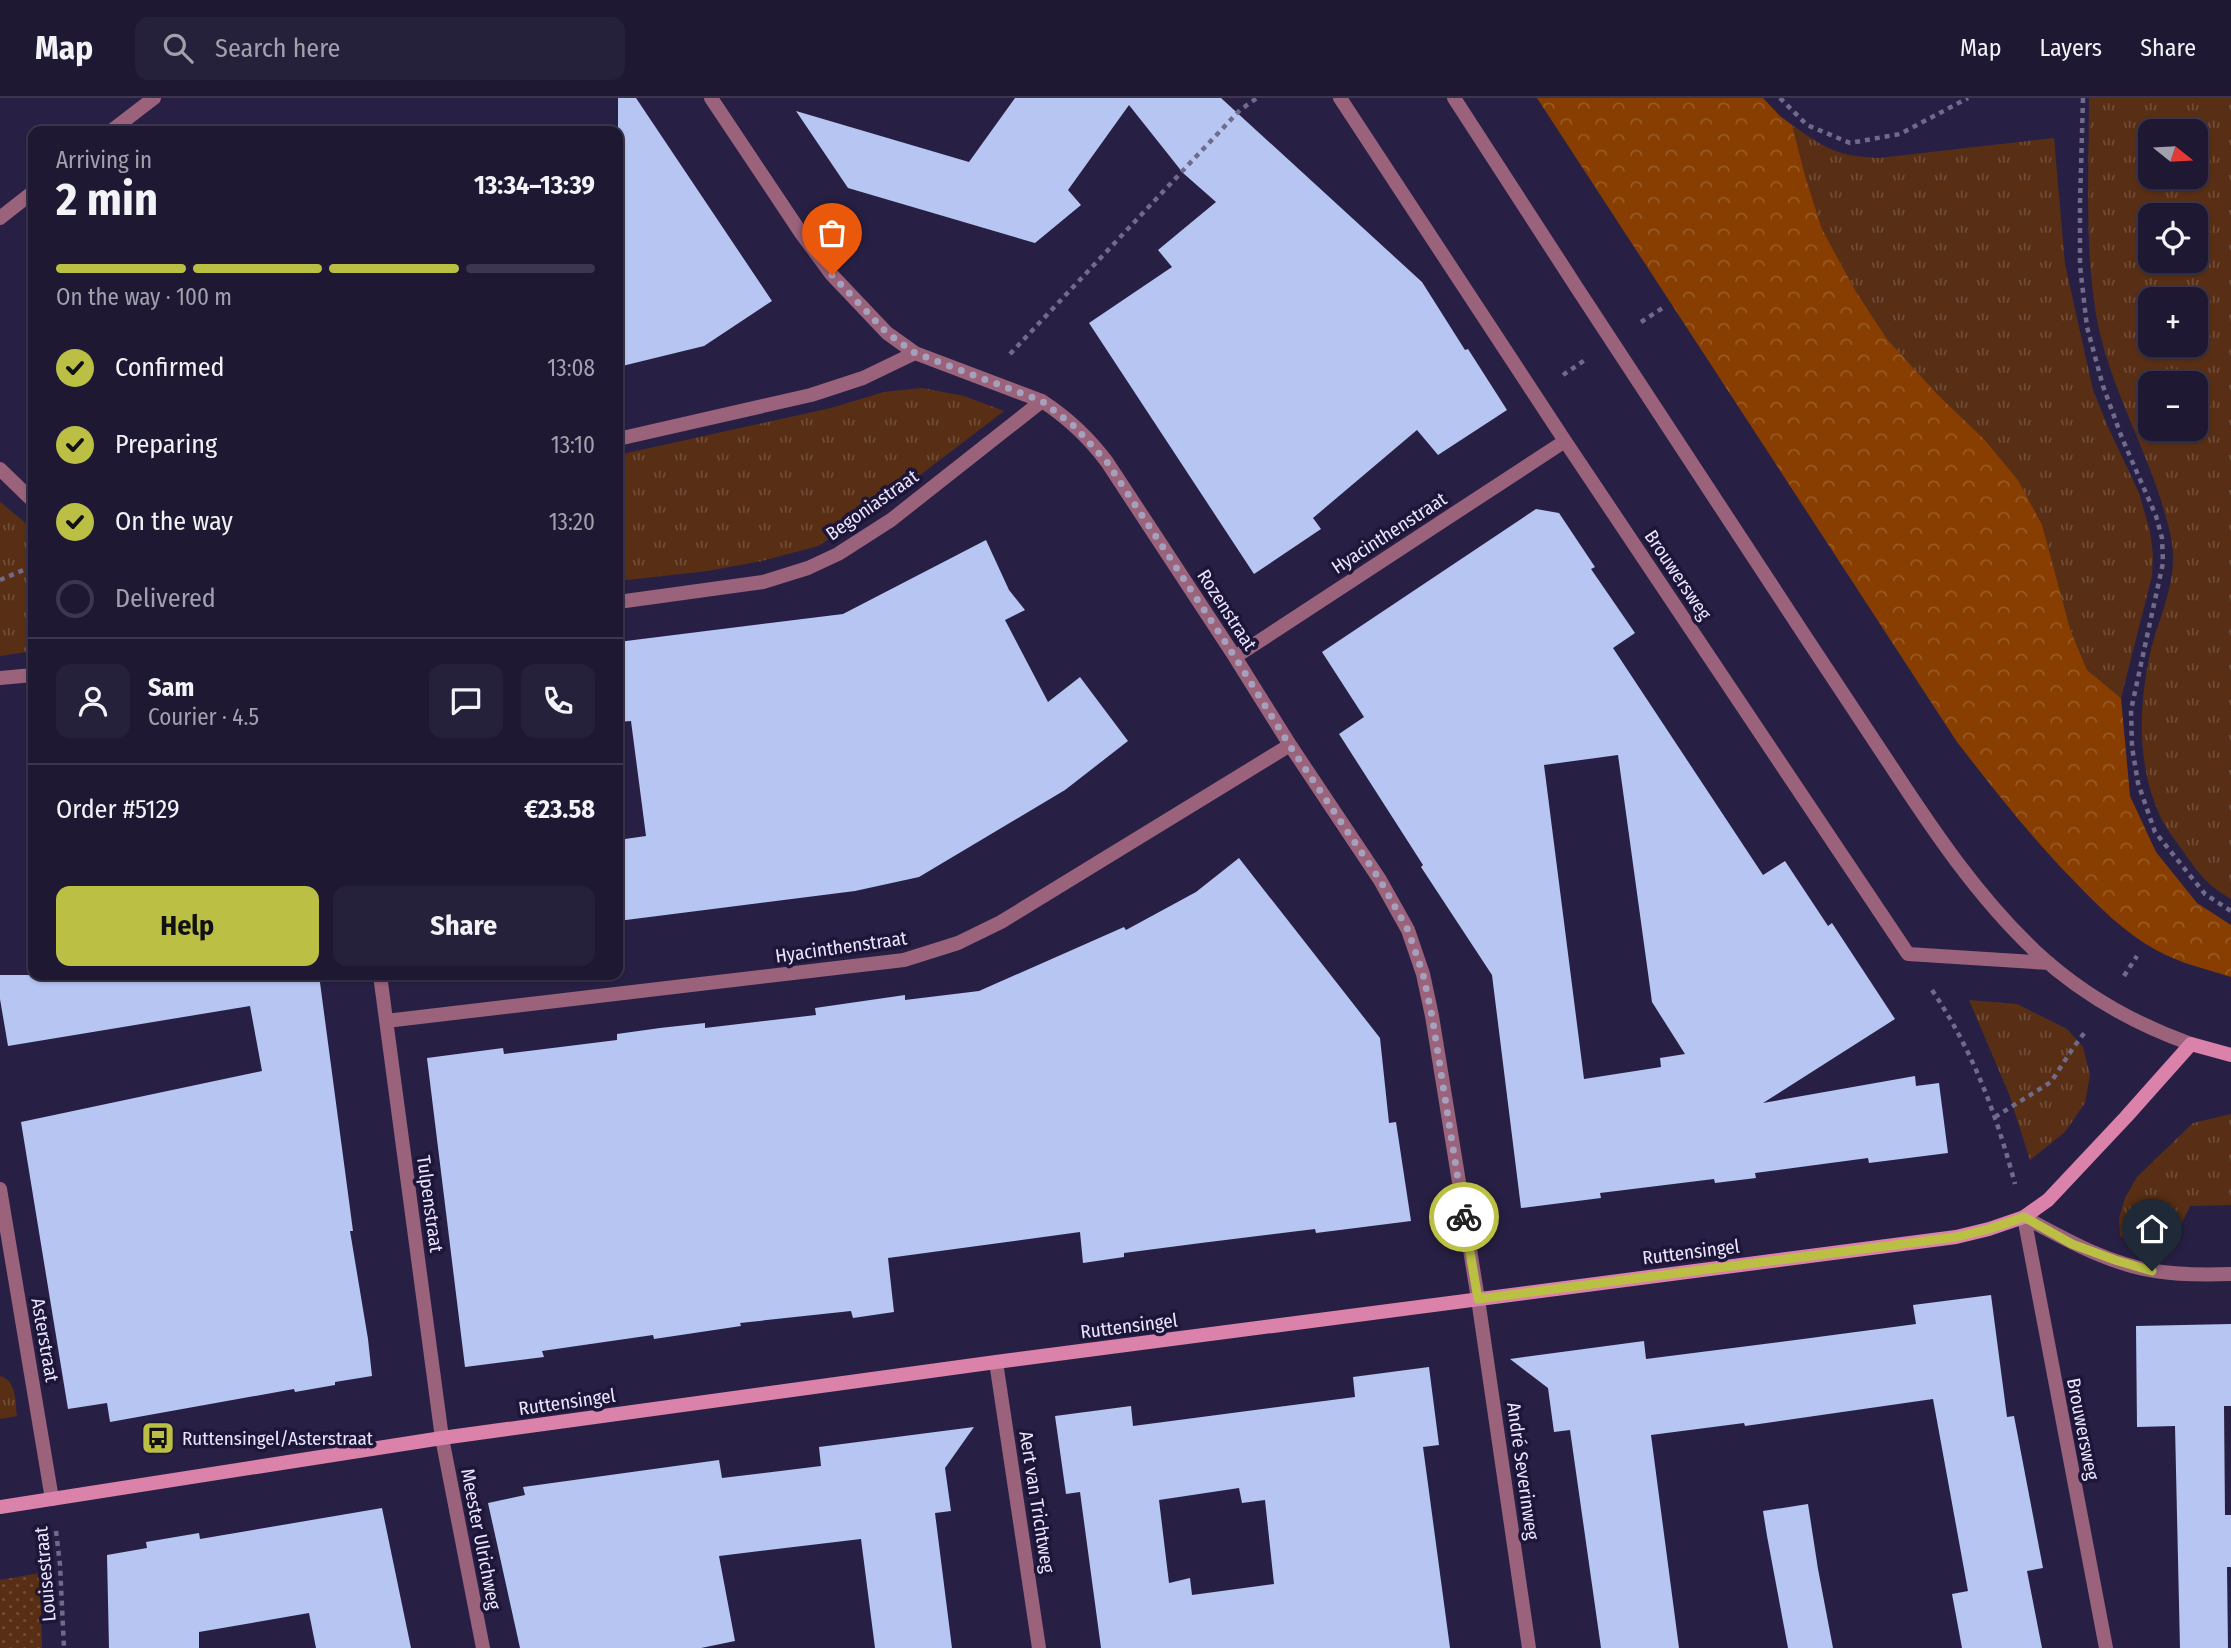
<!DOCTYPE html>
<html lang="en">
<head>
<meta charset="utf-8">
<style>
  body { margin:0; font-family:"Fira Sans Condensed",sans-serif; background:#26213b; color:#f1f3f6; height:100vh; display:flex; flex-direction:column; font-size:26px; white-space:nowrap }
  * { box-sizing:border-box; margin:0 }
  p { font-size:23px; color:#a1a0ac }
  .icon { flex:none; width:38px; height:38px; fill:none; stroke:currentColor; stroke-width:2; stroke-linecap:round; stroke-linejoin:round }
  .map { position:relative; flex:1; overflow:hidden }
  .details { position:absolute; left:28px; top:28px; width:595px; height:854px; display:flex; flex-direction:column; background:#1e1833; border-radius:14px; box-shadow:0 2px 5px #0004,0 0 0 2px #3c374e }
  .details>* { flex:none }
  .needle { width:46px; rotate:108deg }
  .controls { position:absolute; left:2138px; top:21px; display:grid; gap:14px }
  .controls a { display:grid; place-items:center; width:70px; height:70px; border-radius:14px; background:#1e1833; box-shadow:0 2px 5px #0004,0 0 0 2px #3c374e; font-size:35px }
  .pin { position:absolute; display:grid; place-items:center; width:60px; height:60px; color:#fff; margin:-72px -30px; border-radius:50% 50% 50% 0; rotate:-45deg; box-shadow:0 0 7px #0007 }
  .pin .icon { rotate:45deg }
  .courier { position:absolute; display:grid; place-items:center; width:70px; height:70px; margin:-35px; border:5px solid #bbc044; border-radius:50%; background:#fff; color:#222; box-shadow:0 2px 9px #0007 }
  .headline em { font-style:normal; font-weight:700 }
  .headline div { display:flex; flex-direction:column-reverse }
  .headline { display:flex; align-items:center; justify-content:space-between; height:119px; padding:0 28px }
  h1 { font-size:46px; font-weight:700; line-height:52px }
  .bar { display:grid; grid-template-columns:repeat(4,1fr); gap:10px 7px; align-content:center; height:84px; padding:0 28px }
  .bar i { height:9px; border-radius:5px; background:#3c374e }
  .bar .on { background:#bbc044 }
  .bar p { grid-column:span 4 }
  .line { display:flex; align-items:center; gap:18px; padding:0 28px; border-top:2px solid #3c374e }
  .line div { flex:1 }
  .round { display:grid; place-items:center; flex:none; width:74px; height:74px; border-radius:14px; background:#26213b }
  ol { padding:0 28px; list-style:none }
  li { display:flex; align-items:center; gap:21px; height:77px }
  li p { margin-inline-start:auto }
  li .icon { padding:7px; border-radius:50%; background:#bbc044; color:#111; stroke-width:4 }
  li:last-child { color:#a1a0ac }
  li i { width:38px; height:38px; border:4px solid #3c374e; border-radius:50% }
  .action { display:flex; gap:14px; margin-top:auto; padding:14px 28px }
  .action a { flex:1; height:80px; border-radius:14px; background:#bbc044; color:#111; font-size:28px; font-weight:700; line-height:80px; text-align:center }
  .action a+a { background:#26213b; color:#f1f3f6 }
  header { display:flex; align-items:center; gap:42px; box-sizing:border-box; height:98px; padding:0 35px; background:#1e1833; border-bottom:2px solid #3c374e }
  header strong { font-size:33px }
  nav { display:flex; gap:38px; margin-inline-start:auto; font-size:24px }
  .search { width:490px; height:63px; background:#26213b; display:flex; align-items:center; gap:18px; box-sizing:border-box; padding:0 24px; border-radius:14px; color:#a1a0ac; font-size:26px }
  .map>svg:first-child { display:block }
  .grass { fill:url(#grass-tufts); fill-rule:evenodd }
  .forest { fill:url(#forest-crowns) }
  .park { fill:url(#park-dots) }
  .building { fill:#b7c5f2; fill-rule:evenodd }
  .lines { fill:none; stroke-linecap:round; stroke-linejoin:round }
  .path { stroke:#716b8b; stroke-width:4.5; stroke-dasharray:5 5; stroke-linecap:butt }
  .street { stroke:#9a627b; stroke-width:14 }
  .secondary { stroke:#db82ab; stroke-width:14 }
  .done { stroke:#a5a1bd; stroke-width:7; stroke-dasharray:0 12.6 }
  .route { stroke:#bbc044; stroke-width:9 }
  .labels { text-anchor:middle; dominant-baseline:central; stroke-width:7; stroke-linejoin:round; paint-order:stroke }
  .street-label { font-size:19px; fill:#e9e6fe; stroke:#1e1639 }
  .poi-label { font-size:19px; fill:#e9e6fe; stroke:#1e1639; text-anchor:start }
</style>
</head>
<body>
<header>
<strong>Map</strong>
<div class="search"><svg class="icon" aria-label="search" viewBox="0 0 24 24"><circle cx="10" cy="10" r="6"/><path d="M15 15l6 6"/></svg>Search here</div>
<nav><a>Map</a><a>Layers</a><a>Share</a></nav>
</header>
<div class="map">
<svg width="2231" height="1550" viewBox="0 0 2231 1550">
  <defs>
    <pattern id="grass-tufts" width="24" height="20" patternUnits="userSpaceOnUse" patternTransform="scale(1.75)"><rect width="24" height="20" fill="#582f15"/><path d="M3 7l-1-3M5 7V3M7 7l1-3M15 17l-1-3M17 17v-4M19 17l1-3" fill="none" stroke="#704d38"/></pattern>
    <pattern id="forest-crowns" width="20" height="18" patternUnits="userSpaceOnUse" patternTransform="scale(1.75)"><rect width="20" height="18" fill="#873e00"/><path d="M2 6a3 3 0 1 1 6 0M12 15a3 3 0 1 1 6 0" fill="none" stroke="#985a26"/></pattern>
    <pattern id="park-dots" width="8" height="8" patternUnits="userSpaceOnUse" patternTransform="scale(1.75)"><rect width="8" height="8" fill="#582f15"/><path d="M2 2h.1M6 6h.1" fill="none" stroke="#704d38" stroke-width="1.8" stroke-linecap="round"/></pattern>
  </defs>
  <rect width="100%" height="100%" fill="#282044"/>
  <path class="grass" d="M2089,0H2231V801C2208,788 2197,774 2183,753C2176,743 2168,733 2162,722C2137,670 2138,612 2150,556C2157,525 2174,491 2173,459C2173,439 2166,420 2161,402C2142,343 2111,288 2098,227C2084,156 2089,73 2089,0ZM2196,33V79H2151V33ZM2196,117V163H2151V117ZM2151,201H2196V247H2151ZM2196,285V331H2151V285Z
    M1792,27C1827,51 1836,58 1879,60L2054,40L2065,166L2093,292L2108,329L2139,395L2150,433L2153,457L2152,478L2121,600L2087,572L2070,531L2018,382L1984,341L1938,297L1887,241L1855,192L1822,131L1806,81Z
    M922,290L964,298L1004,313L869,416L818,448L762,463L707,473L618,483V357L831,310L884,294Z
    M0,404L33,431V553L0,558Z
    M1969,902L2017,906L2067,931L2083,949L2090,977L2085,1005L2065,1034L2030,1062L2009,996Z
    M2231,1016V1107L2190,1108L2166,1158L2139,1152L2120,1138L2119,1120L2125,1100L2137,1079L2193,1025Z
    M0,1278C17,1283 15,1303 17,1318L0,1321Z"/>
  <path class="forest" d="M1537,0H1763L1780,18L1792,27L1806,81L1822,131L1855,192L1887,241L1938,297L1984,341L2018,382L2042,427L2070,531L2087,572L2121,600L2130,698L2156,754L2197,805L2231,827V879C2206,871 2179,865 2156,852C2125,835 2099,809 2074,783C2031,739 1995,693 1957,644Z"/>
  <path class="park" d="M40,1475L42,1550H0V1482Z"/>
  <path class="building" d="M618,0H636L772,203L704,248L618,269Z
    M1015,0H1221L1422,184L1465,252L1468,251L1507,312L1438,357L1417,332L1313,420L1321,431L1254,476L1089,225L1172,169L1158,152L1216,104L1183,75L1129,7L1068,92L1081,107L1035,145L848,90L796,13L969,64Z
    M1536,411L1559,415L1595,469L1591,471L1635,535L1613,550L1763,777L1785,763L1828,828L1832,825L1895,921L1763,1005L1915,978L1916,988L1939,985L1948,1055L1869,1065L1868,1060L1755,1075L1756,1080L1715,1085L1714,1081L1600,1095L1601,1100L1521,1110L1492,877L1421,769L1423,767L1339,636L1364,619L1322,554ZM1618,657L1652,904L1685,956L1660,960L1661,969L1584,981L1544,667Z
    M986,442L1009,492L1025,512L1005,522L1048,604L1080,579L1128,643L1065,692L919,779L855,793L618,823V742L646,738L631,623L618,624V544L843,516Z
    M1239,760L1380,940L1389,1025L1396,1024L1411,1123L1316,1135L1315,1131L1201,1145L1124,1155V1159L1083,1165L1080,1134L888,1160L894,1214L853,1220L851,1213L740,1225L741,1228L654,1241L653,1237L542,1253L544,1259L465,1269L427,960L503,950L504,956L617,942V936L660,930L705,925V930L816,917L815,910L905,897V902L979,893L1124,829L1126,832L1196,794Z
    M0,877H319L353,1133H350L368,1241L372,1278L335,1284V1287L295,1294L294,1291L110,1324L107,1305L68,1311L21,1024L262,973L250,908L8,948L0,901Z
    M1991,1197L2007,1319L2014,1318L2043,1470L2027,1473L2042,1550H1962L1952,1496L1968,1493L1933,1301L1745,1328L1744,1325L1651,1337L1679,1550H1601L1570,1332L1554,1334L1548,1290L1510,1261L1644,1243L1646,1261L1803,1241L1916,1226L1913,1207Z
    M2231,1226V1308H2224L2225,1417H2231V1469H2227L2228,1550H2180L2175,1328L2137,1329L2136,1228Z
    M1429,1269L1439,1347L1423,1349L1450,1550H1101L1080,1394L1066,1396L1055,1318L1131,1308L1133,1328L1355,1299L1353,1279ZM1239,1390L1242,1405L1265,1402L1274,1486L1192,1497L1190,1480L1169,1485L1159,1402Z
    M974,1329L945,1370L951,1413L935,1415L952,1550H875L861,1441L719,1458L735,1543L701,1550H520L488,1405L525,1397L523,1389L719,1362L722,1380L821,1368L819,1349Z
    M1808,1406L1818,1471L1833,1550H1788L1767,1438L1763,1413Z
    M382,1410L411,1550H316L309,1515L199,1534V1550H109L107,1457L147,1450L146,1444L199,1435L200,1441Z"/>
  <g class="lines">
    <path class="path" d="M1780,0L1807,27L1850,45L1900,36L1968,0
      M2083,0L2080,105V168L2087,229L2103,288L2122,340L2156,418L2162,440L2163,465L2131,612L2132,649L2138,685L2155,734L2205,796L2231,813
      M1641,224L1664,209
      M1010,256L1240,12L1257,0
      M1563,277L1585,262
      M0,482L33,468
      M2124,878L2137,858
      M1932,892C1973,953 1996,1015 2015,1086
      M1995,1019L2051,984L2073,950L2085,934
      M56,1433L60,1467L64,1550"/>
    <path class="street" d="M711,0L801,135L832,177L887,235L915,255L1042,303C1068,320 1089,340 1107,364L1235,559L1290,647L1380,782L1408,832L1423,876L1432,918L1478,1201L1529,1550
      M1340,0L1565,343L1908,856L2049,865
      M1454,0C1570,180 1687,359 1805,538C1833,580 1861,623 1889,665C1932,731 1977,798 2035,853C2081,896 2132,925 2191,946
      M111,33L154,0
      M0,120L33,94
      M618,341L811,297L863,280L915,255
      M0,371L33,403
      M618,504L763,484L808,470L838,456L891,422L1042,303
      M1235,559L1565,343
      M0,580L33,577
      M380,877L442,1340L483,1550
      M386,923L904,862L958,845L1001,824L1290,647
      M0,1091L52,1401
      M2024,1119L2106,1550
      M2024,1119C2065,1141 2108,1166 2155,1173C2180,1177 2205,1177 2231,1176
      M996,1264L1039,1550"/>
    <path class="secondary" d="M0,1409L442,1340L996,1264L1956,1139L1989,1131L2024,1119L2048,1102L2126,1019L2191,946L2231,957"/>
  </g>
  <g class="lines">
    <path class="done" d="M832,177L887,235L915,255L1042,303L1074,328L1107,364L1235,559L1290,648L1380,782L1408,832L1423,876L1432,918L1464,1119"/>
    <path class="route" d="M1464,1119L1478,1201L1956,1139L1989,1131L2024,1119L2072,1146L2115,1162L2152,1173"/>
  </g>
  <defs>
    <symbol id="bus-square" viewBox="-11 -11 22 22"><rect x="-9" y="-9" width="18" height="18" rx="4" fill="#bbc044" stroke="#1e1639"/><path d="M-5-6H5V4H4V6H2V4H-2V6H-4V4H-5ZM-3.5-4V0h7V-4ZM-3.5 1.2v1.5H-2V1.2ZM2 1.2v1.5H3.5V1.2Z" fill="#111"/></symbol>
  </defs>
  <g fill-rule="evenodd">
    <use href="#bus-square" x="139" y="1321" width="38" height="38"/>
  </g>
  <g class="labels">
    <g class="street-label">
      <text transform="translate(872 407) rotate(-35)">Begoniastraat</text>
      <text transform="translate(1389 435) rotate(-33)">Hyacinthenstraat</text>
      <text transform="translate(1678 477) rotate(56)">Brouwersweg</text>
      <text transform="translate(1227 512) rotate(57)">Rozenstraat</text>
      <text transform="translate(841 849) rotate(-8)">Hyacinthenstraat</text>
      <text transform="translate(430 1106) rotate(82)">Tulpenstraat</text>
      <text transform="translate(1691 1154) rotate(-7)">Ruttensingel</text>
      <text transform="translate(1129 1228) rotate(-7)">Ruttensingel</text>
      <text transform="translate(45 1242) rotate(80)">Asterstraat</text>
      <text transform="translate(567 1304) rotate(-8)">Ruttensingel</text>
      <text transform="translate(2083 1331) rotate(79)">Brouwersweg</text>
      <text transform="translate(1523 1373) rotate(82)">André Severinweg</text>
      <text transform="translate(1037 1404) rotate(81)">Aert van Trichtweg</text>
      <text transform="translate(481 1441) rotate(79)">Meester Ulrichweg</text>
      <text transform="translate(45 1476) rotate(-95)">Louisestraat</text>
    </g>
    <g class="poi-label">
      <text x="182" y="1340">Ruttensingel/Asterstraat</text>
    </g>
  </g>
</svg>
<div class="controls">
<a><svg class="needle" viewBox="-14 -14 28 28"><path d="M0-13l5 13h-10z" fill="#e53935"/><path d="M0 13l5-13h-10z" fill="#a1a0ac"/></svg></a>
<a><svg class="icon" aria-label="locate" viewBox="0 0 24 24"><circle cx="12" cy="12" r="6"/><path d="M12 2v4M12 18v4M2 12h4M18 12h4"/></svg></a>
<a>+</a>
<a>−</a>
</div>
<div class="pin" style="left:832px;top:177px;background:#ea580c"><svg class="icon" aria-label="bag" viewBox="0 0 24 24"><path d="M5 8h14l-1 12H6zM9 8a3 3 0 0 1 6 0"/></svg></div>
<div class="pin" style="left:2152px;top:1173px;background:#1f2937"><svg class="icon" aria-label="home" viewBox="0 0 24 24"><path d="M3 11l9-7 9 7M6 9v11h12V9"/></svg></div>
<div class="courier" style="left:1464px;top:1119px"><svg class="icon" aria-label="bike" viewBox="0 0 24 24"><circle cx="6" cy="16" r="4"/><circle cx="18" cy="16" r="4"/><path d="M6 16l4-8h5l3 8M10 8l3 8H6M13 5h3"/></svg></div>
<section class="details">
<div class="headline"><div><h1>2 min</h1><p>Arriving in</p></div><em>13:34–13:39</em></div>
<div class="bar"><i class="on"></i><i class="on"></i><i class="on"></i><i></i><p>On the way · 100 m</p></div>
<ol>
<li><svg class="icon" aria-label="check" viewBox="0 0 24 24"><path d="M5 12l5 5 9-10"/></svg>Confirmed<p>13:08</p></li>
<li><svg class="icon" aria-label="check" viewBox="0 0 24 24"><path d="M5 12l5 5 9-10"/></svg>Preparing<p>13:10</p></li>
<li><svg class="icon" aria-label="check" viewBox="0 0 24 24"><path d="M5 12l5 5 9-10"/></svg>On the way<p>13:20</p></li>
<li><i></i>Delivered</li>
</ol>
<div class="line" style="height:126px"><a class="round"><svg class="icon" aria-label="person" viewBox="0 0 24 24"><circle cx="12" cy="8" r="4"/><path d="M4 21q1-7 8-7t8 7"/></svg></a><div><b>Sam</b><p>Courier · 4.5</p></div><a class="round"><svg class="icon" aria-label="chat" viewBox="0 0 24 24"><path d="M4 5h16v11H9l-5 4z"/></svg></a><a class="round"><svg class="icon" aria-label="phone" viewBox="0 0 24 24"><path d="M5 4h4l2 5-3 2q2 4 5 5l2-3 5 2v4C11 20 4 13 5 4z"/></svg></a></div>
<div class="line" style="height:91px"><div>Order #5129</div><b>€23.58</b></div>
<div class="action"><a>Help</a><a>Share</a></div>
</section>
</div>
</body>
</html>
